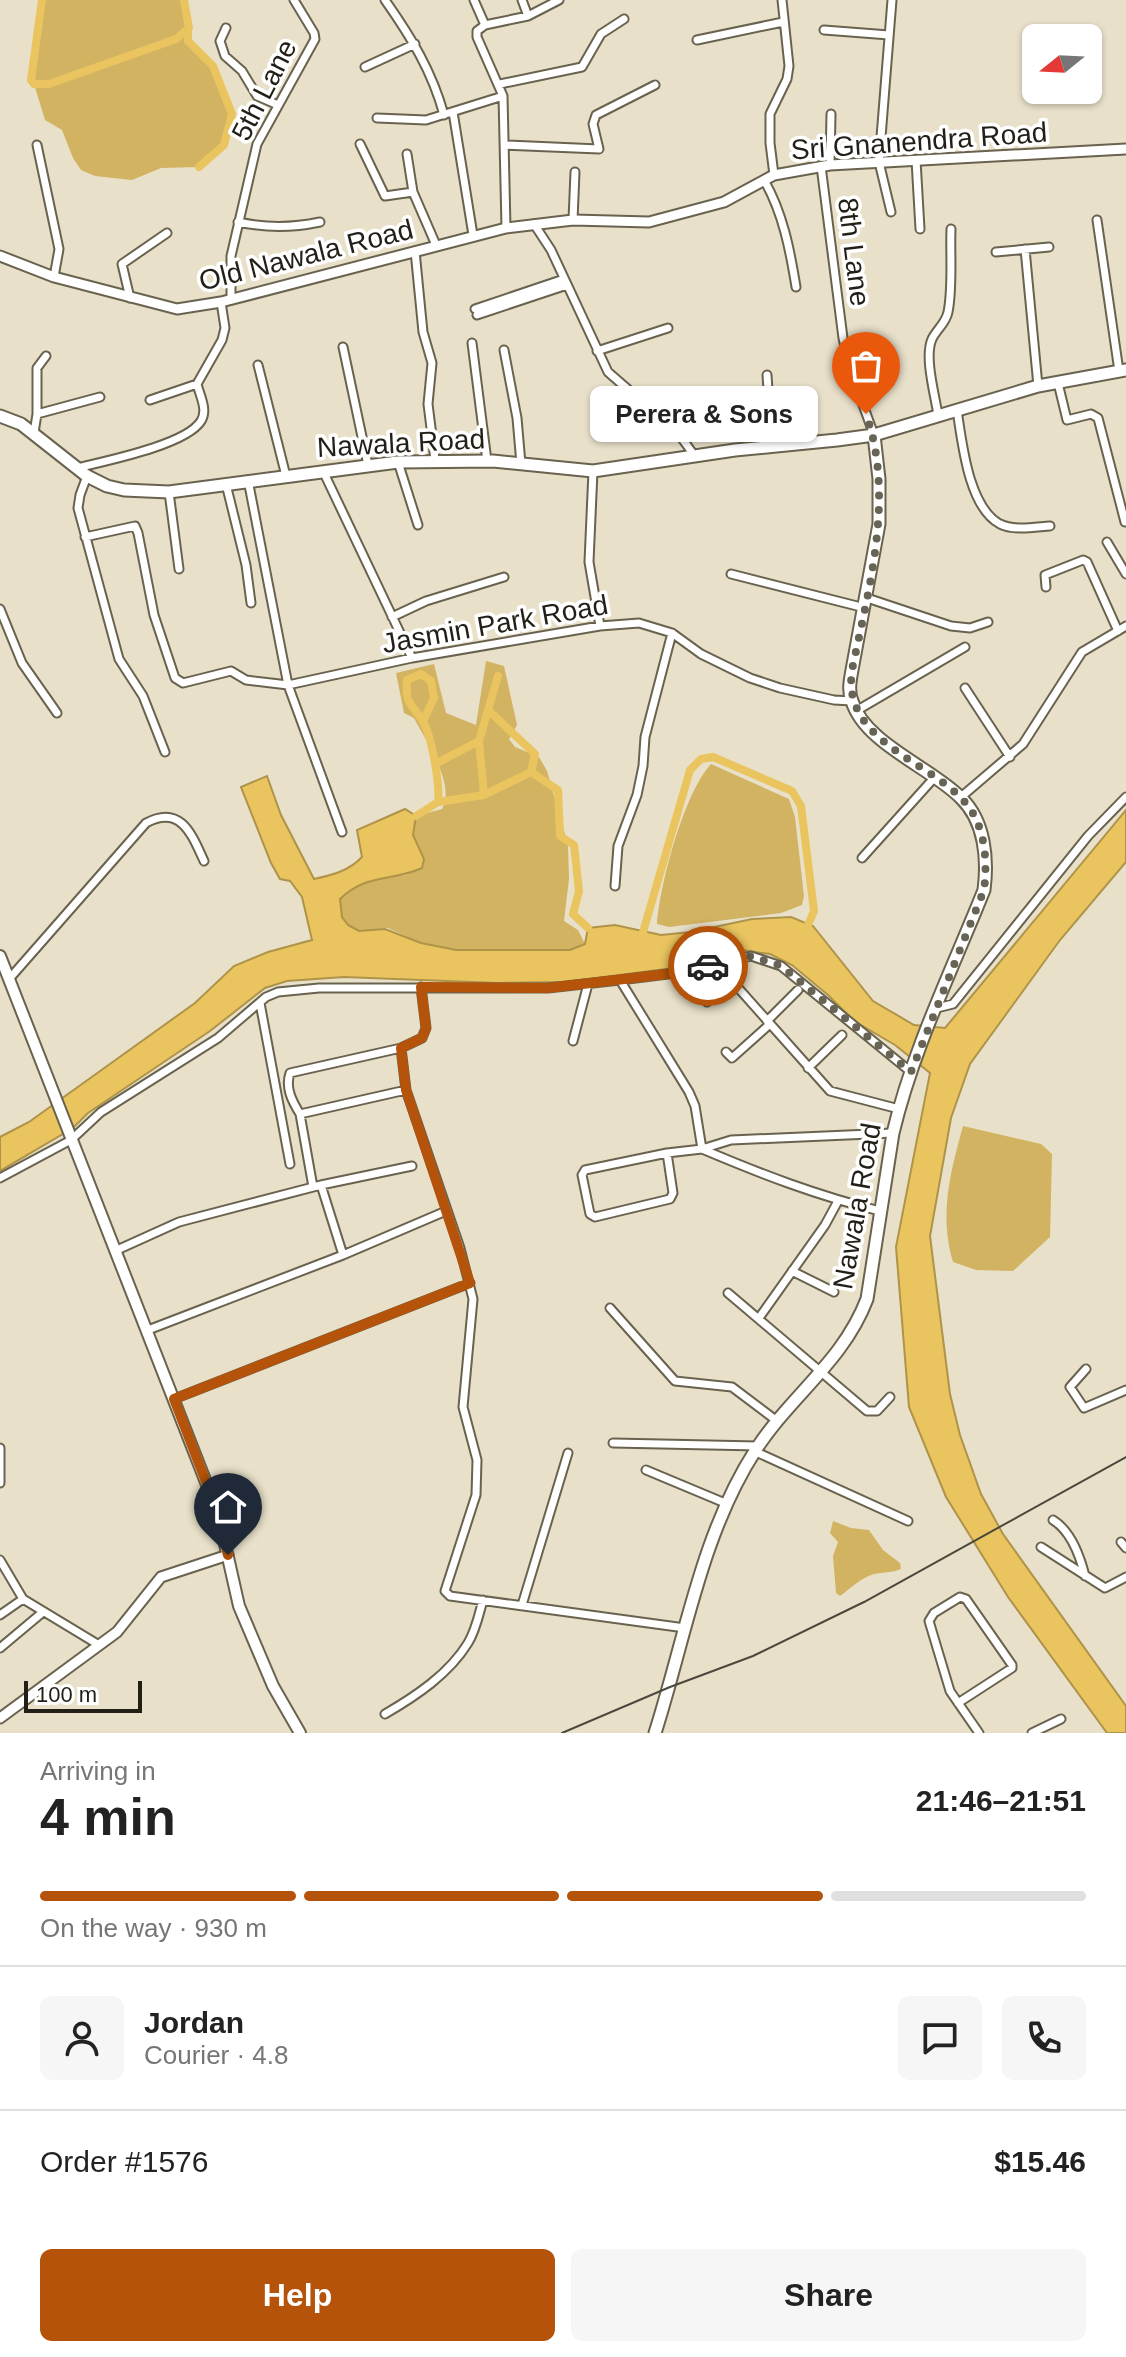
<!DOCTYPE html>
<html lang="en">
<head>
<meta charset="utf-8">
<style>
  body { margin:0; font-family:Helvetica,sans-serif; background:#f6f6f6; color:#222; height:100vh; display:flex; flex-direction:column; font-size:30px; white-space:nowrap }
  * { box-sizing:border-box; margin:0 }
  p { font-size:26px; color:#767676 }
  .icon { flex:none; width:44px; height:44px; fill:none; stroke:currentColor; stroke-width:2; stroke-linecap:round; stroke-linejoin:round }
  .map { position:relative; height:1733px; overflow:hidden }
  .panel { display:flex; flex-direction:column; background:#fff; flex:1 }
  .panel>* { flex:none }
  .needle { width:52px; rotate:252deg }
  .controls { position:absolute; left:1022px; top:24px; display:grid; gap:16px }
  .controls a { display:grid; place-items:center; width:80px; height:80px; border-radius:12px; background:#fff; box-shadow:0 2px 6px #0004; font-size:40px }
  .scale { position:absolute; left:24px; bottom:20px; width:118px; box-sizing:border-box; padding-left:8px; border:4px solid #221f17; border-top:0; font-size:22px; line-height:28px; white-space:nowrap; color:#221f17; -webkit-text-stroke:6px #fff; paint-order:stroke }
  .pin { position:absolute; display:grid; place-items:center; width:68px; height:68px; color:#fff; margin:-82px -34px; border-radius:50% 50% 50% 0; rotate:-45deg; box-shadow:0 0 8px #0007 }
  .pin .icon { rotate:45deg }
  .courier { position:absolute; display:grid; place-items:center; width:80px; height:80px; margin:-40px; border:6px solid #b45309; border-radius:50%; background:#fff; color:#222; box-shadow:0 2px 10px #0007 }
  .bubble { position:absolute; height:56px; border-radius:12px; background:#fff; box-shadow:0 2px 6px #0004; font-size:26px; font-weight:700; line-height:56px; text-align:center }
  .head em { font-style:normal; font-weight:700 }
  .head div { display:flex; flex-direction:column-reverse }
  .head { display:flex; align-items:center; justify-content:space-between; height:136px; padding:0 40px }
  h1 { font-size:52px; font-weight:700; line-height:60px }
  .bar { display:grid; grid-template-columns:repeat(4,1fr); gap:12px 8px; align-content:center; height:96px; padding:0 40px }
  .bar i { height:10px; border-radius:6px; background:#e0e0e0 }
  .bar .on { background:#b45309 }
  .bar p { grid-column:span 4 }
  .line { display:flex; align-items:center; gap:20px; padding:0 40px; border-top:2px solid #e0e0e0 }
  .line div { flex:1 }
  .round { display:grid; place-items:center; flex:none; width:84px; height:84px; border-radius:12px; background:#f6f6f6 }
  .primary-button { display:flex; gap:16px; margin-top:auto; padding:16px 40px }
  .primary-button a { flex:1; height:92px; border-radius:12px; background:#b45309; color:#fff; font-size:32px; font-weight:700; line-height:92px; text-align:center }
  .primary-button a+a { background:#f6f6f6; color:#222 }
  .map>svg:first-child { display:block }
  .green { fill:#d1b361 }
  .water { fill:#eac55f; stroke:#ae9349; stroke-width:2 }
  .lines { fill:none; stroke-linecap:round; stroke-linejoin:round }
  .canal { stroke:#eac55f; stroke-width:8 }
  .minor-casing { stroke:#69624e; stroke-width:11 }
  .tertiary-casing { stroke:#69624e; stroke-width:13 }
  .secondary-casing { stroke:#69624e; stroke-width:14 }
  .primary-casing { stroke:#69624e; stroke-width:15 }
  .minor { stroke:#fff; stroke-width:7 }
  .tertiary { stroke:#fff; stroke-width:9 }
  .secondary { stroke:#fff; stroke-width:10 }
  .primary { stroke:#fff; stroke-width:11 }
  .rail { stroke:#4b473c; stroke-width:2 }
  .done { stroke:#676355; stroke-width:8; stroke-dasharray:0 14.4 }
  .route { stroke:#b45309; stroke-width:10 }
  .labels { text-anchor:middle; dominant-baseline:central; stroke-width:7; stroke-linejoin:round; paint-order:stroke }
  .street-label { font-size:28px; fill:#221f17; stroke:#fff }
</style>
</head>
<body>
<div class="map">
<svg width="1126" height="1733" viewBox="0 0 1126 1733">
  <rect width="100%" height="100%" fill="#e8e0c9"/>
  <path class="green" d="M42,0H184L189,21L188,41L213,66L232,114L224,145L199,167L161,168L132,180L95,176L81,170L73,158L62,130L45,120L34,84L31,80Z
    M486,661L504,666L517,725L509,739L515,747L539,757L547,771L568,845L569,879L564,921L578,930L585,944L570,950H456L421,943L388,928L359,931L348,925L342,917L340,899L354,886L379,878L406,875L424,859L413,835L416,816L442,809C456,785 426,741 414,718L404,713L396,673L434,664L446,713L476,725Z
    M711,764L789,799L795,817L804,896L802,905L781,913L669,927L657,924C660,884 684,793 711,764Z
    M963,1126L1041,1144L1052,1154L1050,1237L1013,1271L976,1270L953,1262C939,1215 950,1173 963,1126Z
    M833,1521L851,1528L869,1530L883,1550L900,1563L901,1569C892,1573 884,1572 874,1574C861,1578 851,1588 840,1596L836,1593L833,1556L838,1542L830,1533Z"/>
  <path class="water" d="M267,776L281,815L314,879C332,875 349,871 362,857L357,830L405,809L416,816L413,835L424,859L422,868C391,882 367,873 340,899L342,917L348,925L359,931L385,929L421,943L456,950H570L585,944L588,928L615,925L661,935L691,932L752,919L791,917L813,926L873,1001L914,1025L945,1028L1126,810V862L1060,940L970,1064L951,1118L930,1236L950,1394L960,1435L981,1494L1003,1534L1126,1706V1733H1107L1008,1597L946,1497L909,1407L896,1247L930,1073L895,1045L854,1021L828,995L792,965L770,954L741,950L674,968L565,982L498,983L344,977L287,981L265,988L210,1031L88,1113L73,1128L0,1171V1137L29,1122L195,1003L234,966L268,952L312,940L302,897L290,881L280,879L271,863L241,787Z"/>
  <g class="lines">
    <path class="canal" d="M42,0L31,80L34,84H49L176,39L189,28L184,0
      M188,30V41L213,66L232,114L224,145L199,167
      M488,710L535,754L531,772
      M435,764L479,741
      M484,795L479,741L498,676
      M438,802L484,795L531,772L558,790L560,836L574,845L579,891L573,914L588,928
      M416,816L438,802C440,785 432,735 422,720C411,702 405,705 407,680L421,674L431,681L434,698L423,721
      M641,939L690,770L701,759L713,757L792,791L801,806L814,911L805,932"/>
    <defs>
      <path id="minor" d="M385,0C411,37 432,71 444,115
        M474,0L485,25L477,31V37L503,96L506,228
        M522,0L528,16
        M485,25L528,16L559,0
        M226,28L220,41L225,56L242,71L257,96L278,105
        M824,30L889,35
        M697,40L783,22
        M365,67L415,44
        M500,84L582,67L601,34L624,19
        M453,112L473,235
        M377,118L426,120L503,96
        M360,144L385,196L413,192
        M37,145L59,249L54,277
        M505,145L599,149L593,124L596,115L655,85
        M407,154L413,192L436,245
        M916,160L920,229
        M830,165L831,114
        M821,166L843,338L851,372L874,435
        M774,175L770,143V114L787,79L789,66L782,0
        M764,180C783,213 790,250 796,287
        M891,212L879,162L892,0
        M573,220L575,172
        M1097,220L1119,371
        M238,222C267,228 291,228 320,222
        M534,224L551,250L608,372L678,433L694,455
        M1025,249L1038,386
        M415,251L423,332L432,363L428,404L435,460
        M996,252L1049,247
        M130,298L122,264L167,233
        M231,300V256L257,144L315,39L314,33L294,0
        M475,309L564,279
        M477,315L567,285
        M472,343L487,461
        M343,347L368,465
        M504,350L517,418L521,464
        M597,351L668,328
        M258,365L286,476
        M767,375L772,447
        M1058,383L1067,420L1091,414L1098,418L1125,522
        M150,400L197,384
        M957,410C962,441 968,507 1000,524C1014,531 1035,527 1050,526
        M37,414V368L46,356
        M938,415C935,395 924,357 932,339C937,329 946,323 948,312C953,288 950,255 951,229
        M34,433L37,414L100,397
        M398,462L418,525
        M77,468C105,461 186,445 201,421C208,410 200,396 197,384L222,340L225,328L221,302
        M323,471L412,658
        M593,471L589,562L600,626
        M87,476L80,495L78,508L119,659L143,696L165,752
        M248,480L288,685L342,832
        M226,484L246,565L251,603
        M169,492L179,569
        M85,537L135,526L138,533L154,615L175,678L183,683L231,671L246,680L288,685L412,658L600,626L639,623L672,633L701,654L750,678L780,688L834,700L852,701
        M1107,542L1126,574
        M731,574L865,608
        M1046,587L1045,575L1083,560L1087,562L1118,631
        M867,598L951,626L970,628L988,622
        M0,609L22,663L57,713
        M392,617L426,601L504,577
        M965,688L1010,757
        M856,711L965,647
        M961,797L1023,744L1082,652L1126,626
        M862,858L934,778
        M615,886L618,846L637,795L643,766L645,737L672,633
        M716,963L830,1091L899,1109
        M10,978L146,823C181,804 192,835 204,861
        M620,980L692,971L751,956L781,966L911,1072
        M707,1002L730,979
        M260,1003L290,1164
        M937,1008L953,1004L1088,836L1126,797
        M767,1021L798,990
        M573,1041L588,984
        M401,1048L422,1038L426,1028L421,987
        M726,1052L732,1058L770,1024
        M808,1068L842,1035
        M406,1090L401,1048L290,1073C285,1088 292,1101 300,1114L406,1090L460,1248L473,1299L463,1407L477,1460L476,1495L445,1591L450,1596L685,1628
        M300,1114L313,1187
        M667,1153L673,1193L670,1199L595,1217L590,1214L582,1175L585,1170L667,1153L702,1149L731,1140L893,1133
        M0,1178L71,1140L101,1112L218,1038L266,997L278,992L319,988H548L620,980L689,1092L695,1106L702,1149C761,1174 818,1196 880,1211
        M321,1185L343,1255
        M117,1250L179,1222L321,1185L412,1166
        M792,1271L834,1292
        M728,1293L867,1411H877L890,1397
        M610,1308L675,1381L732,1387L777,1421
        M759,1318L825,1225L838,1201
        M148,1330L343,1255L446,1211
        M1086,1369L1070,1387L1084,1408L1126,1390
        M174,1399L470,1283
        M613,1443L758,1446
        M0,1448V1483
        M754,1451L908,1521
        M646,1470L725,1503
        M1053,1520C1071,1531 1080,1556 1085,1576
        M1121,1542L1126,1548
        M1041,1547L1105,1588L1126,1577
        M0,1560L23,1599L99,1645
        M522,1605L568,1453
        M0,1615L23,1599
        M0,1648L43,1612
        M958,1703L1012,1668V1665L966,1599L960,1597L934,1613L929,1621L950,1691L979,1733
        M385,1714C416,1696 449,1674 468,1643C476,1630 479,1614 483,1600
        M1032,1733L1061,1719"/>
      <path id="tertiary" d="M0,256L54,277L177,309L221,302L506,228L573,220L649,222L724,202L774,175L830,165L1126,149
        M0,1718L117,1632L161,1577L228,1555"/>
      <path id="secondary" d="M0,956L218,1513L239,1606L273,1686L300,1733"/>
      <path id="primary" d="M0,416L21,424L87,476L107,486L124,490L169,492L398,462L493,461L593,471L735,450L837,440L874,435L1038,386L1126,370
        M655,1733C685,1639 701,1535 755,1451C790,1396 843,1362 867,1299L893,1133C913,1049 952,970 984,890C988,859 985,821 961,798C932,768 864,743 852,701C848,691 850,681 852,670L879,524V479L874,435"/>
    </defs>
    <use href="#minor" class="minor-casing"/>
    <use href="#tertiary" class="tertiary-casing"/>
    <use href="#secondary" class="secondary-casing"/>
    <use href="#primary" class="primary-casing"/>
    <use href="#minor" class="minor"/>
    <use href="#tertiary" class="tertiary"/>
    <use href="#secondary" class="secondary"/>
    <use href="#primary" class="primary"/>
    <path class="rail" d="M562,1733L670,1687L753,1656L864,1602L1126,1457"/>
  </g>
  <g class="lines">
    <path class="done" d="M708,966L751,956L781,966L911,1072L984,890C988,859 985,821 961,798C922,758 842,739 852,670C869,588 895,496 866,414"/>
    <path class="route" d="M228,1555L218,1513L174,1399L470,1283L406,1090L401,1048L422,1038L426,1028L421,987L548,988L692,971L708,966"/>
  </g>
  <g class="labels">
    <g class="street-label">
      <text transform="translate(264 90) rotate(-63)">5th Lane</text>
      <text transform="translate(919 141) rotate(-4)">Sri Gnanendra Road</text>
      <text transform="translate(854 252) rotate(83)">8th Lane</text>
      <text transform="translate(306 255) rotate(-14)">Old Nawala Road</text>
      <text transform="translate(401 443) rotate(-3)">Nawala Road</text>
      <text transform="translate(495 624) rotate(-10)">Jasmin Park Road</text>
      <text transform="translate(857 1206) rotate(-80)">Nawala Road</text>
    </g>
  </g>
</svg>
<div class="controls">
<a><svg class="needle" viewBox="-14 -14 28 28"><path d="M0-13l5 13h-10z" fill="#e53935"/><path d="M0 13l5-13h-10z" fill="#767676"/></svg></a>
</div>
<div class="scale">100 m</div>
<div class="pin" style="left:866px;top:414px;background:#ea580c"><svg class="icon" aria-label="bag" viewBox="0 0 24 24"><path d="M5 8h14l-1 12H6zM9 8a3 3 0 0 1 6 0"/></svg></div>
<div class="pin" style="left:228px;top:1555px;background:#1f2937"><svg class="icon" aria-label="home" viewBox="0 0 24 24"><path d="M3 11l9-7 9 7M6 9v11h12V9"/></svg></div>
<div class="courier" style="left:708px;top:966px"><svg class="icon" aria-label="car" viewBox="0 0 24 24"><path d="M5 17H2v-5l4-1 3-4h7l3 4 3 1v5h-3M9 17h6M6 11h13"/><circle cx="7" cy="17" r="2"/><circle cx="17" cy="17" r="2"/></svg></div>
<div class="bubble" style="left:590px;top:386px;width:228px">Perera &amp; Sons</div>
</div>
<section class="panel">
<div class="head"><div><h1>4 min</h1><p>Arriving in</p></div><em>21:46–21:51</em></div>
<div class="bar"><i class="on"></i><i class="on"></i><i class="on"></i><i></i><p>On the way · 930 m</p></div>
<div class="line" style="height:144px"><a class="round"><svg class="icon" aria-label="person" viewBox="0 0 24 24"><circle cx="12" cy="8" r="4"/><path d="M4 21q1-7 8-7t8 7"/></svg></a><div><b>Jordan</b><p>Courier · 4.8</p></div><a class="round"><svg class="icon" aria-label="chat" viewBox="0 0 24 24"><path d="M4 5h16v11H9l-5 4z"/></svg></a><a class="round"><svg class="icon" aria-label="phone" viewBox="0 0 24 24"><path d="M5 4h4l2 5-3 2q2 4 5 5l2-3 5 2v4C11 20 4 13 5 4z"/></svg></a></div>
<div class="line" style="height:104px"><div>Order #1576</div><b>$15.46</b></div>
<div class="primary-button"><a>Help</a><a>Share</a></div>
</section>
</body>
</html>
